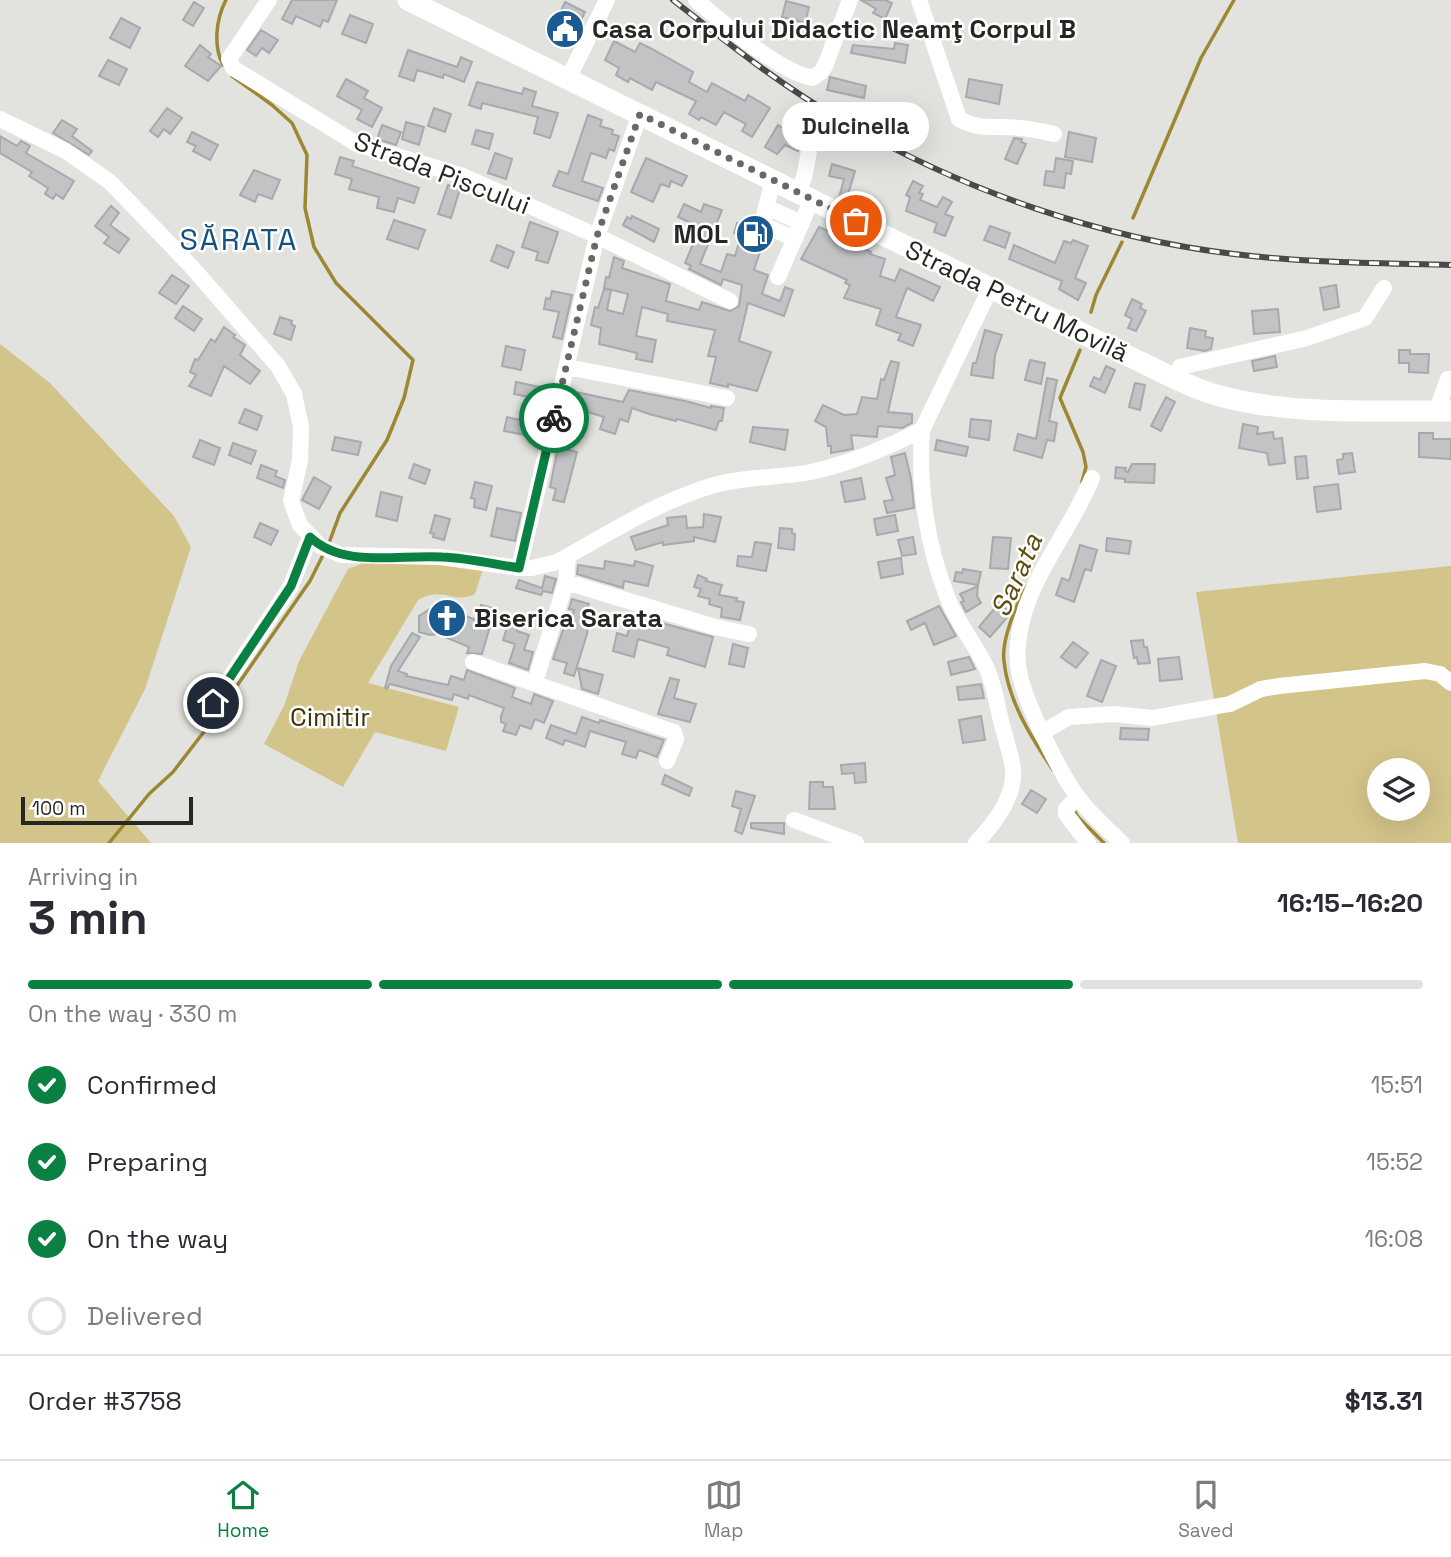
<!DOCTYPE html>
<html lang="en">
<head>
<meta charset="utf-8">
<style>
  body { margin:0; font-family:"Space Grotesk",sans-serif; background:#f2f2f3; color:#2b2b33; height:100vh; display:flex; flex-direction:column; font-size:26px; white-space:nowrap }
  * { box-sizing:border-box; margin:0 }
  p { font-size:23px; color:#7c7c81 }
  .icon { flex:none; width:38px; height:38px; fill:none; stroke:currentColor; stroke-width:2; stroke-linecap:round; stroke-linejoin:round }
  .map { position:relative; height:843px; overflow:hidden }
  .panel { display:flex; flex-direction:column; background:#fff; flex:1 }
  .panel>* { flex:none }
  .fabs { position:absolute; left:1367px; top:758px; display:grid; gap:14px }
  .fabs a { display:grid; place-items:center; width:63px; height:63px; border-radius:50%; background:#fff; box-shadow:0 7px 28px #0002; font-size:35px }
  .scale { position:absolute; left:21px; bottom:18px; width:172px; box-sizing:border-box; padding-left:7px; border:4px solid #262625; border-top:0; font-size:19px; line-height:24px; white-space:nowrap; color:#262625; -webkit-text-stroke:5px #fff; paint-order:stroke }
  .pin { position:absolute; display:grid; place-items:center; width:60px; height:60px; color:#fff; margin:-30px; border:4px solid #fff; border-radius:50%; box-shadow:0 2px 7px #0007 }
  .courier { position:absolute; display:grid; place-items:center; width:70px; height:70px; margin:-35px; border:5px solid #0b8043; border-radius:50%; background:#fff; color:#222; box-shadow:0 2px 9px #0007 }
  .bubble { position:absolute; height:49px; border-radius:24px; background:#fff; box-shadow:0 7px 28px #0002; font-size:23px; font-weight:700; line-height:49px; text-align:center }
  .headline em { font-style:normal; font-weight:700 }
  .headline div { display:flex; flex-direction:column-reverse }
  .headline { display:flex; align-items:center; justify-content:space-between; height:119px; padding:0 28px }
  h1 { font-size:46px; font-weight:700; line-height:52px }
  .bar { display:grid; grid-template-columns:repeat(4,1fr); gap:10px 7px; align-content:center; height:84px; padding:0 28px }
  .bar i { height:9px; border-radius:5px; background:#e1e1e2 }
  .bar .selected { background:#0b8043 }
  .bar p { grid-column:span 4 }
  .line { display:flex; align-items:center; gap:18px; padding:0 28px; border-top:2px solid #e1e1e2 }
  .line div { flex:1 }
  ol { padding:0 28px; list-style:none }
  li { display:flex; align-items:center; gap:21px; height:77px }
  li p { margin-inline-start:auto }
  li .icon { padding:7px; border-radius:50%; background:#0b8043; color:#fff; stroke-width:4 }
  li:last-child { color:#7c7c81 }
  li i { width:38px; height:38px; border:4px solid #e1e1e2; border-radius:50% }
  .tab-bar { display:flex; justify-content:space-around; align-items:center; height:98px; border-top:2px solid #e1e1e2; background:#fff; font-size:19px; color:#7c7c81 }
  .tab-bar a { display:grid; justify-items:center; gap:4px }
  .tab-bar .selected { color:#0b8043 }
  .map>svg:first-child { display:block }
  .green { fill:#d3c48a; fill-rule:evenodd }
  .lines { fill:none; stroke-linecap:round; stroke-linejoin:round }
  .stream { stroke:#9c8733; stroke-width:3.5 }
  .building { fill:#c1c3c5; stroke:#a7a9ac; stroke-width:2 }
  .minor { stroke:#fff; stroke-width:16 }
  .major { stroke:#fff; stroke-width:21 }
  .rail-casing { stroke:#494948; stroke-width:6 }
  .rail { stroke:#fff; stroke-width:3.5; stroke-dasharray:10; stroke-linecap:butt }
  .done { stroke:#686866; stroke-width:7; stroke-dasharray:0 12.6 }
  .route { stroke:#0b8043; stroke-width:9 }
  .labels { text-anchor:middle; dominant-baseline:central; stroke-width:5; stroke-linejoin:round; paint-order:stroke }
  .poi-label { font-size:26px; font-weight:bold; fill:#262625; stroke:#fff; text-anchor:start }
  .street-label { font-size:26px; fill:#262625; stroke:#fff }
  .park-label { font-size:26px; fill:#3b320d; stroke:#fff }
  .water-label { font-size:28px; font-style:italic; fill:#5d4e0d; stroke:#fff }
  .quarter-label { font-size:30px; letter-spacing:2px; fill:#145181; stroke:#fff }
</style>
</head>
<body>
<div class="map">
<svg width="1451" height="843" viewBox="0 0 1451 843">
  <rect width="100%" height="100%" fill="#e2e2df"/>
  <path class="green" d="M0,344L49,382L174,516L191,547L145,689L98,781L151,843H0Z
    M434,561L483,569L475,594C453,605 444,585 418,600L368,683L459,707L446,751L375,732L343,787L264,744L284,706L299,661L348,569L364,563Z
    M1451,566V843H1238L1196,592ZM1379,770H1418V808H1379Z"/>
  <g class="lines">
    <path class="stream" d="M223,65C213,46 216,19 226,0
      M232,76L272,105L292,123L307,155L305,208L314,247L336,283L413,360L404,398L387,440L340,513L329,543
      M1133,218L1201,58L1234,0
      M1091,312L1096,295L1122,242
      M1080,350L1060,398L1083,452L1086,467L1082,482
      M1026,587C1016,605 1001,641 1004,661C1008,701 1031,737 1053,770
      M1073,808L1078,817L1104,843
      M109,843L149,794L173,772L213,720L310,581L324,553"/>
  </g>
  <path class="building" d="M292,0H337L328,22L323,20L320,27L296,16L292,24L282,19Z
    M861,0H885L892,3L885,19L873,13L876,9Z
    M786,1L809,7L805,23L782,17Z
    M194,2L204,8L193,26L183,20Z
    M565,2L585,12L573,36L553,27Z
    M350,15L373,24L366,43L342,34Z
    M121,18L140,28L130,48L110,38Z
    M261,30L278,40L269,53L262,48L256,56L247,50Z
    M614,41L635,52L640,43L650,48L693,72L689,82L707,92L712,83L745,101L748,95L770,108L752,137L742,131L746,124L724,112L716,125L701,117L699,120L689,114L696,101L656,82L652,90L630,78L628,82L616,75L619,68L605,60Z
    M895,43L908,45L905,63L851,53L853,45L894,49Z
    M200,45L211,54L208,57L221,66L208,81L185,66Z
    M408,50L457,67L461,57L472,62L464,82L444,74L443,78L417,70L414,81L399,76Z
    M108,60L127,69L119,85L99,76Z
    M830,77L866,86L864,98L827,90Z
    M346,79L368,91L364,98L382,108L372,127L357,119L362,110L337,96Z
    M969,79L1002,85L999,104L966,97Z
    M477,82L522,94L524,88L536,92L532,106L558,113L550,138L534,133L538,117L482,103L481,109L469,105Z
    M167,108L182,118L170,134L164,129L158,137L150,131Z
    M434,108L451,114L445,132L428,126Z
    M588,115L602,120L600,126L613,130L612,134L619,136L614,151L609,149L606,158L591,153L582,181L603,188L598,201L553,186L559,171L568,174Z
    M62,120L77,129L72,136L92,151L89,155L53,133Z
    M406,122L424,127L419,145L402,139Z
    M382,125L401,132L396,145L377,139Z
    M778,125L793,134L791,137L800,142L798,151L785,145L777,154L765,147Z
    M476,130L493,134L489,149L472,144Z
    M192,132L218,145L210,160L193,151L196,146L187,142Z
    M1069,132L1096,138L1092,162L1065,157Z
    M0,136L17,146L21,141L30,146L26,153L74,181L63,199L56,194L53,199L45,194L48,188L29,176L32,172L0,153Z
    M1014,138L1022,139L1021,142L1026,144L1017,164L1005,159Z
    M495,153L512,159L506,179L488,173Z
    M340,157L354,161L352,166L419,188L414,203L398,198L394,212L377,208L379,197L349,189L352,179L335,174Z
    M646,158L687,176L682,186L671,181L669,187L661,184L653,202L631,192Z
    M1056,158L1073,161L1071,174L1066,173L1064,188L1044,185L1046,171L1054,172Z
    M832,164L855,171L846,202L839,198L844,179L829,176Z
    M254,170L280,180L272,199L258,194L255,202L240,195Z
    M913,181L923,186L919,193L923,194L920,200L937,207L943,197L952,202L945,214L953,217L945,236L934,232L937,223L906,211L910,197L906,195Z
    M448,185L460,189L451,218L438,214Z
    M684,204L701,212L704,204L722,210L700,264L721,272L727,254L735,256L741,236L734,233L737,223L752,228L765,237L754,270L768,275L762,294L780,301L785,287L793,290L784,316L748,303L739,341L771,352L757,391L728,384V387L710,383L716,357L708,356L715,330L667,321L668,314L642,307L636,336L656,340L652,362L636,359L637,353L599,344L601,328L591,325L595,307L598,308L604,289L611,290L607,310L623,314L628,294L604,288L606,277L609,278L614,257L624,261L622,268L670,284L666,301L699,310L702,302L730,311L739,306L742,285L723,279L721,285L689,269L691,266L685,263L700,227L678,217Z
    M111,206L119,213L110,225L129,239L119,253L104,243L109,237L95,226Z
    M632,216L659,229L654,242L623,225L627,217L631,219Z
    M394,220L425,230L418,249L387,239Z
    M530,222L558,232L548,263L536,260L538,252L522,247Z
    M990,226L1010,233L1005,248L984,240Z
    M819,227L856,244L871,252L870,254L885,259L880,276L895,281L900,269L940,287L933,301L907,288L896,317L921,325L913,346L898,340L901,334L876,325L881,309L844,298L850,285L845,283L847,280L801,259Z
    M1073,240L1088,246L1075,278L1086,283L1078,300L1059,289L1062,281L1009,259L1014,245L1055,263L1064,241L1071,243Z
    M497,245L514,252L508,268L491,261Z
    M172,275L189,286L176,304L159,293Z
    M1336,285L1339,307L1324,310L1320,288Z
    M552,291L572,295L562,339L553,337L559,312L544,309L546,298L550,299Z
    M1132,299L1142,304L1140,308L1146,311L1136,331L1128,328L1132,319L1125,315Z
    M183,306L202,319L194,331L175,318Z
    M1278,309L1280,332L1254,334L1252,311Z
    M280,317L292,321L291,324L295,326L291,340L274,334Z
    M224,327L235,335L233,337L245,345L240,355L260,371L250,384L224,366L211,396L189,386L196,375L190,372L195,359L198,360L211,339L215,342Z
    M1190,328L1206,331L1205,337L1213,338L1211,349L1205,351L1187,348Z
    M985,330L1002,335L995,355L993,378L971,375L973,363H976Z
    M506,346L525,350L521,370L502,366Z
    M1399,350H1410V354H1429L1428,373L1409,372V363H1399Z
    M1275,356L1277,367L1254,371L1252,361Z
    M1030,360L1045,363L1041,384L1025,380Z
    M891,361L899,363L888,412L912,414V423L902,428L878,426L877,437L851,435L853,449L831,453V446H828L826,427L815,421L823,405L844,415L857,414L862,397L877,399L881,379L884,380Z
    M1106,366L1115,370L1105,393L1090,386L1094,377L1100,380Z
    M1047,378L1057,380L1049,421L1057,423L1054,441L1047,440L1042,458L1014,450L1018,434L1036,439Z
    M516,382L540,387L538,399L514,394Z
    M1135,383L1145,385L1140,410L1129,407Z
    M629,390L685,401L711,408V406L724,408L722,421H719L716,430L677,419L676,421L649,414L632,408L628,422L620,419L615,434L600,429L604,417L568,406L571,391L623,402Z
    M1166,397L1175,402L1161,431L1151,426Z
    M245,409L262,416L257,430L239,423Z
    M507,417L533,423L531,436L504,431Z
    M971,419L991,421L989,440L969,437Z
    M1243,424L1258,427L1257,434L1273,432L1274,439L1282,438L1285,463L1269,465L1267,453L1239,448Z
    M753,427L788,430L785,450L750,442Z
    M1419,433H1433V439H1451V459L1419,457Z
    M335,437L361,442L358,455L332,450Z
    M200,440L220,448L214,465L193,457Z
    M937,440L968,447L966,456L935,450Z
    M233,443L256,451L251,464L229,455Z
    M558,447L577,452L564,502L553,500L556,489L550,487Z
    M905,453L911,479L914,508L887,513L884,501L893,500L886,478L895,475L891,457Z
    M1352,453L1355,472L1339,474L1337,460L1343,459V454Z
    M1306,456L1308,478L1297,479L1295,457Z
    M414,464L430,470L425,484L409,478Z
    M1132,464H1155L1154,483L1125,482V479L1115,478L1116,467L1126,468L1125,471L1128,472Z
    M261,465L277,471L275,476L285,480L283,488L257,478Z
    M314,477L331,487L319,509L302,500Z
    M861,478L865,499L845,502L841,482Z
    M475,482L492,486L486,510L474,507L475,499L471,498Z
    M1338,484L1341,509L1317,512L1314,487Z
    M381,492L402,497L397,521L376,516Z
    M497,508L521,513L515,541L491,536Z
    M704,514L721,517L715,542L694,537V541L663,545V542L636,550L631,537L668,525L667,518L686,516L687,528L703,527Z
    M435,515L450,519L444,540L433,537L434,534L430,533Z
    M895,515L898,531L877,535L874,519Z
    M260,523L278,531L271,545L254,537Z
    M780,528L792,529V533L795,534L794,550L778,548Z
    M913,537L916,554L902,556L898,540Z
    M993,537L1011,538L1008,569L990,568Z
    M1107,538L1131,541L1129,554L1106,551Z
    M755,542L771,544L766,571L737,566L738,556L752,557Z
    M1080,545L1097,550L1091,571L1085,569L1074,602L1056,595L1062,578L1069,581Z
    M901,558L903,574L881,578L878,562Z
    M605,561L634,566L635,561L653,566L648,586L624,581L623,588L577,574L578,565L604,569Z
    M963,569L981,572L978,585L954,581L956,572L962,573Z
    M698,575L707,579L706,581L722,585L719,595L737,598L736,601L744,602L740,620L721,617L722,608L709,604L710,599L698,596L701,589L694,587Z
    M545,576L556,579L552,593L543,591L541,595L516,588L519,580L542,588Z
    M978,586L977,596L981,603L966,612L961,602L964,601L960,594Z
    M572,599L589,604L585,617L589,618L587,634L574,676L564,673L567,663L553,659L564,627L568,628L574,610L569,609Z
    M999,603L1011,613L990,637L979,627Z
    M481,605L495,609L482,654L467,653L469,647L438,634L430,635L419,632V616L433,607L441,609L445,617L463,624L466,616L476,620Z
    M939,606L956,636L934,645L925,623L911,630L907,621Z
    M509,621L519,624L517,631L529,635L524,650L533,652L528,670L509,663L515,644L503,640Z
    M631,622L653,628L658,622L713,637L705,667L667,655L669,648L638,639L634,657L613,651L617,633L627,636Z
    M412,633L420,637L398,671L407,674L406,676L448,685L451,676L464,680L467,670L515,688L512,697L531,704L534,694L553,701L544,723L535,719L531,729L520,725L516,735L503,731L506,724L501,722V716L504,708L469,695L468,699L454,694L452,700L390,684L387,689L385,688L391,666Z
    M1143,640L1144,647H1147L1150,663L1138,664L1137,657L1134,658L1131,641Z
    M1073,642L1088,653L1076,668L1061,657Z
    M733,644L748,648L744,667L729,664Z
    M969,657L975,669L951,675L948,662Z
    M1179,657L1182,679L1160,681L1158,659Z
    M1101,660L1116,666L1102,702L1087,696Z
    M578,668L603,675L598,694L582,689Z
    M670,678L679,680L674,698L696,704L690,722L658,714Z
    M981,684L984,698L959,700L957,687Z
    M981,716L985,740L963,743L959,720Z
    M582,717L599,723L600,720L664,740L657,757L639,750L636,758L622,754L626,742L590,731L585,747L565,740L563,745L546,738L551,725L576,734Z
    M1121,728L1149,729L1148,740L1120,739Z
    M865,763L866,782L855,783L854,773L842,774L841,765Z
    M665,775L692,788L689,796L662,784Z
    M810,782H823V787H833L835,809H809Z
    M1031,790L1046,799L1037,813L1022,804Z
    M736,791L755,796L742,834L735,831L741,809L732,806Z
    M751,823H784V834L751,828Z"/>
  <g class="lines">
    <path class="minor" d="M269,0L229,59L233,68L241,73L357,144L463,176L597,236L730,301
      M696,0C725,24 776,70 812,78L821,72L825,66L850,0
      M919,0L959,119C975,128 986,127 1003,127C1020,127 1037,130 1054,134
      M568,79L607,0
      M0,119L66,151L110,182L190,265L278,366L294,394L301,427L300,460L291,501L300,525L320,546L341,555L440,557L519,568H532L557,562C608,534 655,503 711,486C745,476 778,478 811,472C849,464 888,447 922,430
      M773,180L762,224L795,239
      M797,192L804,178L813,130
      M766,207L802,223
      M778,277L812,199
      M567,367L727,398
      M1175,378L1180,367L1307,338L1365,318L1384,288
      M1437,410L1448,379H1451
      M1092,478C1074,523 1042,561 1026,607C1020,625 1016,646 1018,665C1021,696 1059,771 1077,796C1089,813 1107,829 1122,843
      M519,568L597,236L640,114
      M566,582L715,627L749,634
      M473,662L674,732L676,739L667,761
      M535,682L566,582L568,556
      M213,703L291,586L310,537
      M1043,732L1069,717L1114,714L1152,718L1230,704L1261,689L1279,686L1425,671L1440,674L1451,683
      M1078,797L1066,809V814L1088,843
      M794,820L856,843
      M976,843C994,824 1016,796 1013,768C1010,752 1005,736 1001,721C997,704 994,685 987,669C976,645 958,624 948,599C927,546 918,486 922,430L991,287"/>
    <path class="major" d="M408,0L1126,355C1157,369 1187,387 1220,396C1294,416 1375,410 1451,411"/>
    <defs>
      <path id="rail" d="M673,0C730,45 787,90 850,125C968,192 1100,238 1234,254C1306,263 1379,263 1451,265"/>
    </defs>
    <use href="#rail" class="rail-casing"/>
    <use href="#rail" class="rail"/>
  </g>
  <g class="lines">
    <path class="done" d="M554,418L597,236L640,114L856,221"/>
    <path class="route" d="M213,703L291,586L310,537C344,569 399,554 442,557C468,558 493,564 519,568L554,418"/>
  </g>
  <defs>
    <symbol id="civic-disc" viewBox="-11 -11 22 22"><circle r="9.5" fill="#1a5c91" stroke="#fff"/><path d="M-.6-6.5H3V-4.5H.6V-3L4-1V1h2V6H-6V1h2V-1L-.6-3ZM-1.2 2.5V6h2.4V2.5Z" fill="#fff"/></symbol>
    <symbol id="fuel-disc" viewBox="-11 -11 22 22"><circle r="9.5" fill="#1a5c91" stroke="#fff"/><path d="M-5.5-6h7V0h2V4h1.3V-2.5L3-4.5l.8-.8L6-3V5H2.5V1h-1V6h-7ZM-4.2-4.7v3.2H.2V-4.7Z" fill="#fff"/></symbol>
    <symbol id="church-disc" viewBox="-11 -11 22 22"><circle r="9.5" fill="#1a5c91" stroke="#fff"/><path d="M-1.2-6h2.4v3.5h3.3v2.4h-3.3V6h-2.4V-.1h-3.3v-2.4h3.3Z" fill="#fff"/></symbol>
  </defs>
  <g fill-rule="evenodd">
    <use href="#civic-disc" x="543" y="7" width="44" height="44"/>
    <use href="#fuel-disc" x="733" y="212" width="44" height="44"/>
    <use href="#church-disc" x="425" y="596" width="44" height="44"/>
  </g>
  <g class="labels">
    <g class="poi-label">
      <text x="592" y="29">Casa Corpului Didactic Neamţ Corpul B</text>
      <text x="728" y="234" text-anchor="end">MOL</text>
      <text x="474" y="618">Biserica Sarata</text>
    </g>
    <g class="street-label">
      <text transform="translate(442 173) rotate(21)">Strada Piscului</text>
      <text transform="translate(1017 301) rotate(26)">Strada Petru Movilă</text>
    </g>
    <g class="park-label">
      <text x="330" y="717">Cimitir</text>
    </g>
    <g class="water-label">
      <text transform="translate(1016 575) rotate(-66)">Sarata</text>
    </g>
    <g class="quarter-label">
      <text x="239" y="239">SĂRATA</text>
    </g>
  </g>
</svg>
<div class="fabs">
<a><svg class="icon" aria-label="layers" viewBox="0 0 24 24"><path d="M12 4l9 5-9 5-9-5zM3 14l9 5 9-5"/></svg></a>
</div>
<div class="scale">100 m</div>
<div class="pin" style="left:856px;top:221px;background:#ea580c"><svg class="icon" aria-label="bag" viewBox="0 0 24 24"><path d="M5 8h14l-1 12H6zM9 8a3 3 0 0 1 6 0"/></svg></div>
<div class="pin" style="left:213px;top:703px;background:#1f2937"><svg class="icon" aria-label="home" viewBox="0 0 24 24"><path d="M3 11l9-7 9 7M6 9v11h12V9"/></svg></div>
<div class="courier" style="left:554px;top:418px"><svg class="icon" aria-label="bike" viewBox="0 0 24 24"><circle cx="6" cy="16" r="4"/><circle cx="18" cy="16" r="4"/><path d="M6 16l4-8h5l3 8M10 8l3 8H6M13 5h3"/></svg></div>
<div class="bubble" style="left:782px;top:102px;width:147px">Dulcinella</div>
</div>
<section class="panel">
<div class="headline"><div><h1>3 min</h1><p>Arriving in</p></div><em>16:15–16:20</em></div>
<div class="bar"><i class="selected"></i><i class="selected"></i><i class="selected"></i><i></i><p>On the way · 330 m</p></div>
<ol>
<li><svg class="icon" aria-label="check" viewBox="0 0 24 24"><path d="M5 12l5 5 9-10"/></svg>Confirmed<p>15:51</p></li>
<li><svg class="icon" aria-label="check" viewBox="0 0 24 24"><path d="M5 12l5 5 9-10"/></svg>Preparing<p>15:52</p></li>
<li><svg class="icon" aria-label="check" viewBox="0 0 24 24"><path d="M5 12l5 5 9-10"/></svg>On the way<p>16:08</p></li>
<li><i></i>Delivered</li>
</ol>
<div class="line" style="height:91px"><div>Order #3758</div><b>$13.31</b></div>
</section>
<nav class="tab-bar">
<a class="selected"><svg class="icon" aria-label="home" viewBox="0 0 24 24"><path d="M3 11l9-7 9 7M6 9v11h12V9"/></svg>Home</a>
<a><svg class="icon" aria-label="map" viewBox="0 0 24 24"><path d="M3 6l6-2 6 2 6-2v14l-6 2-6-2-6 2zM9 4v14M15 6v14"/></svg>Map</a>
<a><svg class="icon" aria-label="saved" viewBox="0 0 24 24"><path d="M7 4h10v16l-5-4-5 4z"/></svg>Saved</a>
</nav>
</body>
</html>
